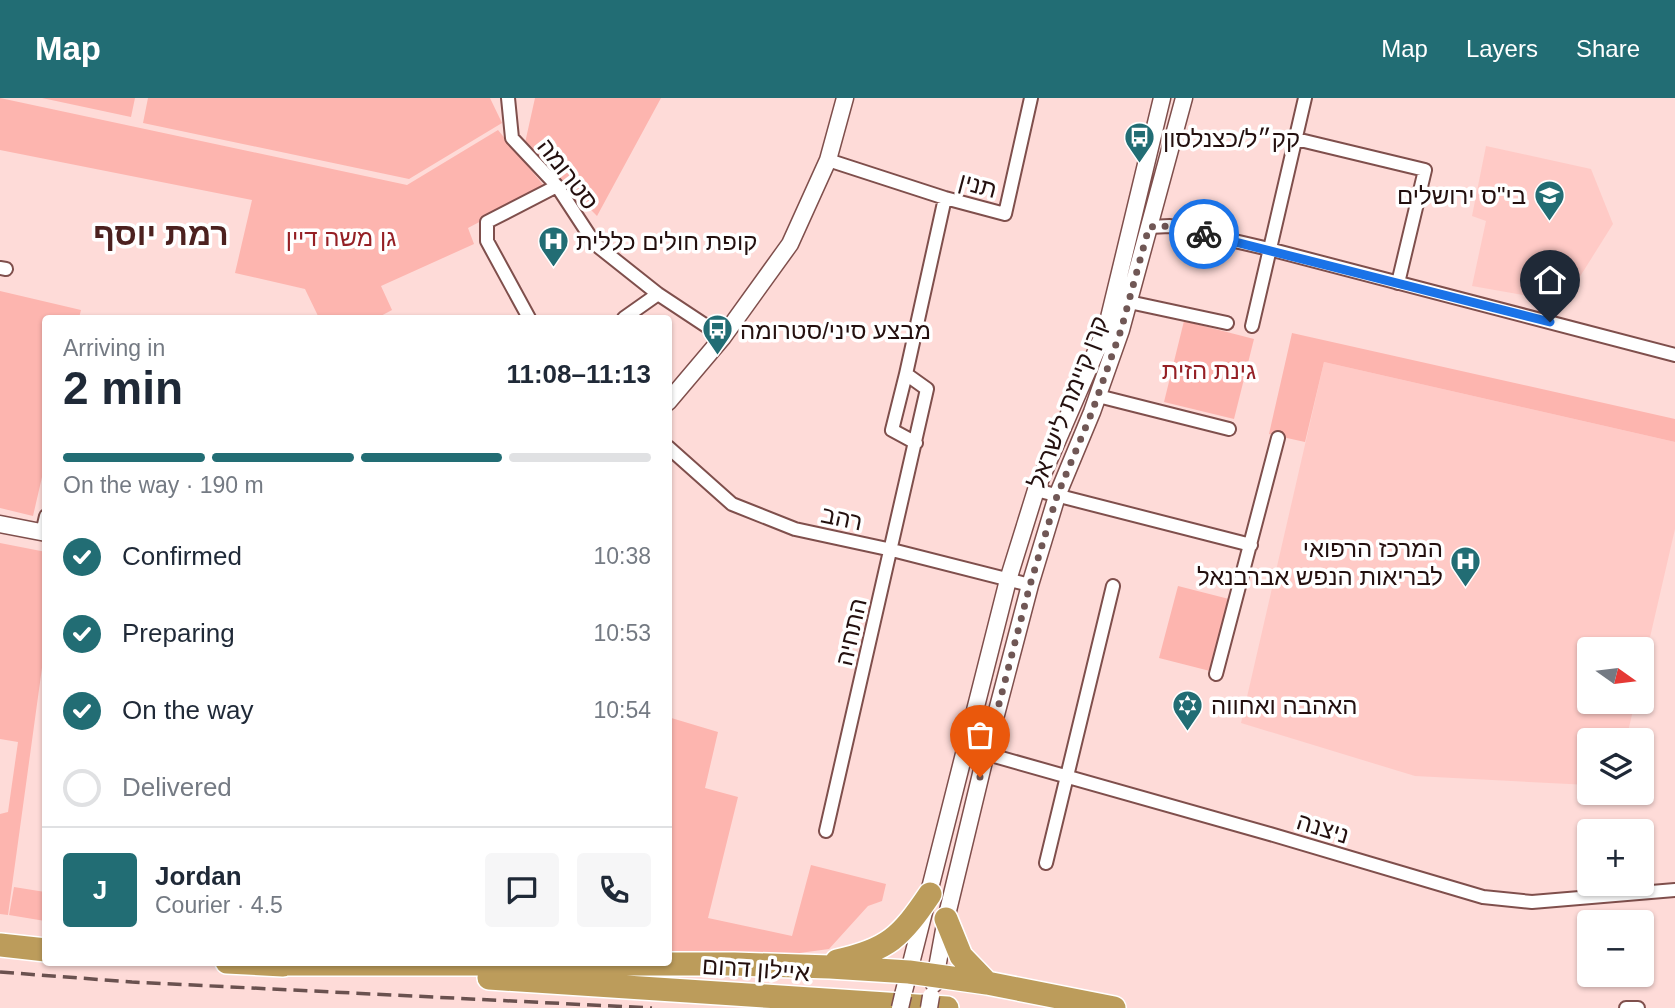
<!DOCTYPE html>
<html lang="en">
<head>
<meta charset="utf-8">
<style>
  body { margin:0; font-family:Helvetica,"Noto Sans Hebrew",sans-serif; background:#f6f6f7; color:#1f2937; height:100vh; display:flex; flex-direction:column; font-size:26px; white-space:nowrap }
  * { box-sizing:border-box; margin:0 }
  p { font-size:23px; color:#747a83 }
  .icon { flex:none; width:38px; height:38px; fill:none; stroke:currentColor; stroke-width:2; stroke-linecap:round; stroke-linejoin:round }
  .map { position:relative; flex:1; overflow:hidden }
  .side { position:absolute; left:42px; top:217px; width:630px; height:651px; display:flex; flex-direction:column; background:#fff; border-radius:7px; box-shadow:0 2px 5px #0004 }
  .side>* { flex:none }
  .needle { width:46px; rotate:104deg }
  .buttons { position:absolute; left:1577px; top:539px; display:grid; gap:14px }
  .buttons a { display:grid; place-items:center; width:77px; height:77px; border-radius:7px; background:#fff; box-shadow:0 2px 5px #0004; font-size:35px }
  .pin { position:absolute; display:grid; place-items:center; width:60px; height:60px; color:#fff; margin:-72px -30px; border-radius:50% 50% 50% 0; rotate:-45deg; box-shadow:0 0 7px #0007 }
  .pin .icon { rotate:45deg }
  .courier { position:absolute; display:grid; place-items:center; width:70px; height:70px; margin:-35px; border:5px solid #1a73e8; border-radius:50%; background:#fff; color:#222; box-shadow:0 2px 9px #0007 }
  .summary em { font-style:normal; font-weight:800 }
  .summary div { display:flex; flex-direction:column-reverse }
  .summary { display:flex; align-items:center; justify-content:space-between; height:119px; padding:0 21px }
  h1 { font-size:46px; font-weight:800; line-height:52px }
  .bar { display:grid; grid-template-columns:repeat(4,1fr); gap:10px 7px; align-content:center; height:84px; padding:0 21px }
  .bar i { height:9px; border-radius:5px; background:#e0e1e3 }
  .bar .active { background:#226d74 }
  .bar p { grid-column:span 4 }
  .line { display:flex; align-items:center; gap:18px; padding:0 21px; border-top:2px solid #e0e1e3 }
  .line div { flex:1 }
  .round { display:grid; place-items:center; flex:none; width:74px; height:74px; border-radius:7px; background:#f6f6f7 }
  ol { padding:0 21px; list-style:none }
  li { display:flex; align-items:center; gap:21px; height:77px }
  li p { margin-inline-start:auto }
  li .icon { padding:7px; border-radius:50%; background:#226d74; color:#fff; stroke-width:4 }
  li:last-child { color:#747a83 }
  li i { width:38px; height:38px; border:4px solid #e0e1e3; border-radius:50% }
  header { display:flex; align-items:center; gap:42px; box-sizing:border-box; height:98px; padding:0 35px; background:#226d74; color:#fff }
  header strong { font-size:33px }
  nav { display:flex; gap:38px; margin-inline-start:auto; font-size:24px }
  .map>svg:first-child { display:block }
  .built { fill:#ffcac6 }
  .green { fill:#fdb5af }
  .lines { fill:none; stroke-linecap:round; stroke-linejoin:round }
  .minor-casing { stroke:#7f4f4c; stroke-width:16 }
  .tertiary-casing { stroke:#7f4f4c; stroke-width:19 }
  .motorway-casing { stroke:#fff; stroke-width:26 }
  .minor { stroke:#fff; stroke-width:12 }
  .tertiary { stroke:#fff; stroke-width:16 }
  .motorway { stroke:#bc9c5b; stroke-width:23 }
  .rail { stroke:#6a514f; stroke-width:3.5; stroke-dasharray:14 7; stroke-linecap:butt }
  .tertiary-bridge-casing { stroke:#7f4f4c; stroke-width:19; stroke-linecap:butt }
  .tertiary-bridge { stroke:#fff; stroke-width:16 }
  .done { stroke:#705755; stroke-width:7; stroke-dasharray:0 12.6 }
  .route { stroke:#1a73e8; stroke-width:9 }
  .labels { text-anchor:middle; dominant-baseline:central; stroke-width:7; stroke-linejoin:round; paint-order:stroke }
  .poi-label { font-size:24px; fill:#24100f; stroke:#fff; text-anchor:start }
  .street-label { font-size:24px; fill:#24100f; stroke:#fff }
  .park-label { font-size:24px; fill:#952025; stroke:#fff }
  .district-label { font-size:32px; font-weight:bold; fill:#4c211f; stroke:#fff }
</style>
</head>
<body>
<header>
<strong>Map</strong>
<nav><a>Map</a><a>Layers</a><a>Share</a></nav>
</header>
<div class="map">
<svg width="1675" height="910" viewBox="0 0 1675 910">
  <rect width="100%" height="100%" fill="#fedbd8"/>
  <path class="built" d="M1486,48L1591,71L1613,126L1564,204L1472,188L1486,123L1472,118Z
    M1324,264L1675,344V431L1642,574V551H1589V604H1635L1626,642H1589V687L1415,678L1241,625Z"/>
  <path class="green" d="M0,0L407,87L498,32L545,89L468,130L474,146L381,188L392,212L377,220H319L305,191L235,175L252,102L0,52Z
    M42,0H135L131,19Z
    M148,0H490L502,25L409,81L143,25Z
    M535,0H661L597,118L525,45Z
    M0,193L81,212L79,220H46L45,366L33,418L0,410Z
    M1184,223L1254,241L1234,321L1164,304Z
    M1292,235L1675,321V344L1324,264L1305,344L1269,336Z
    M0,445L46,454L45,548L8,817L0,816V716L8,714L18,644L0,641Z
    M1178,488L1229,501L1210,573L1159,560Z
    M668,619L718,634L705,690L738,699L708,820L792,838L811,767L886,786L882,803L868,808L829,851L792,856L669,855Z
    M14,789L45,794V823L9,817Z"/>
  <g class="lines">
    <defs>
      <path id="minor" d="M508,0L512,40L557,88L595,146L658,196L723,239
        M1296,41L1425,72L1398,185
        M828,62L945,100L1005,116L1031,0
        M1149,129L1170,128L1269,151L1675,257
        M0,170L6,171
        M1129,204L1227,225
        M529,220L487,143V124L557,88
        M624,220L658,196
        M1252,228L1305,0
        M906,276L892,332L916,345
        M1098,298L1229,331
        M668,349L732,406L795,431L892,452L1030,487
        M1036,392L1251,447
        M42,435L46,418
        M1216,576L1278,340
        M966,650L1270,736L1483,799L1532,804L1675,792
        M826,733L927,291L906,276L945,100
        M1046,765L1113,488
        M1626,910H1638"/>
      <path id="tertiary" d="M668,304L723,239L790,146L828,62L845,0
        M0,426L46,435
        M934,886L946,821L986,655L1030,487L1057,398L1092,314L1121,232L1184,0
        M903,897L1008,482L1036,392L1107,228L1162,0"/>
      <path id="motorway" d="M946,821L961,858L987,885
        M0,847L46,852
        M837,863C888,852 901,839 930,796
        M227,864L283,867
        M268,866H734L830,869L909,874L987,885L1114,910
        M489,880L947,910"/>
    </defs>
    <use href="#minor" class="minor-casing"/>
    <use href="#tertiary" class="tertiary-casing"/>
    <use href="#motorway" class="motorway-casing"/>
    <use href="#minor" class="minor"/>
    <use href="#tertiary" class="tertiary"/>
    <use href="#motorway" class="motorway"/>
    <path class="rail" d="M0,874L132,884L652,910"/>
    <defs>
      <path id="tertiary-bridge" d="M900,910L903,897
        M929,910L931,898"/>
    </defs>
    <use href="#tertiary-bridge" class="tertiary-bridge-casing"/>
    <use href="#tertiary-bridge" class="tertiary-bridge"/>
  </g>
  <g class="lines">
    <path class="done" d="M980,679L1030,487L1057,398L1092,314L1121,232L1149,129L1170,128L1204,136"/>
    <path class="route" d="M1204,136L1550,224"/>
  </g>
  <defs>
    <symbol id="bus-pin" viewBox="-11 -11 22 30"><path d="M0 17L-7.5 6A9.5 9.5 0 1 1 7.5 6Z" fill="#226d74" stroke="#fff"/><path d="M-5-6H5V4H4V6H2V4H-2V6H-4V4H-5ZM-3.5-4V0h7V-4ZM-3.5 1.2v1.5H-2V1.2ZM2 1.2v1.5H3.5V1.2Z" fill="#fff"/></symbol>
    <symbol id="school-pin" viewBox="-11 -11 22 30"><path d="M0 17L-7.5 6A9.5 9.5 0 1 1 7.5 6Z" fill="#226d74" stroke="#fff"/><path d="M0-5L7-2L0 1L-7-2ZM-4 1L0 2.5L4 1V4Q0 6-4 4Z" fill="#fff"/></symbol>
    <symbol id="hospital-pin" viewBox="-11 -11 22 30"><path d="M0 17L-7.5 6A9.5 9.5 0 1 1 7.5 6Z" fill="#226d74" stroke="#fff"/><path d="M-5-5h3v3.5h4V-5h3V5h-3V1.5h-4V5h-3Z" fill="#fff"/></symbol>
    <symbol id="synagogue-pin" viewBox="-11 -11 22 30"><path d="M0 17L-7.5 6A9.5 9.5 0 1 1 7.5 6Z" fill="#226d74" stroke="#fff"/><path d="M0-6.5L5.6 3.2H-5.6ZM0 6.5L5.6-3.2H-5.6Z" fill="#fff"/></symbol>
  </defs>
  <g fill-rule="evenodd">
    <use href="#bus-pin" x="1122" y="22" width="35" height="47"/>
    <use href="#school-pin" x="1532" y="80" width="35" height="47"/>
    <use href="#hospital-pin" x="536" y="126" width="35" height="47"/>
    <use href="#bus-pin" x="700" y="214" width="35" height="47"/>
    <use href="#hospital-pin" x="1448" y="446" width="35" height="47"/>
    <use href="#synagogue-pin" x="1170" y="590" width="35" height="47"/>
  </g>
  <g class="labels">
    <g class="poi-label">
      <text x="1163" y="40">קק״ל/כצנלסון</text>
      <text x="1526" y="97" text-anchor="end">בי"ס ירושלים</text>
      <text x="576" y="143">קופת חולים כללית</text>
      <text x="740" y="232">מבצע סיני/סטרומה</text>
      <text x="1443" y="450" text-anchor="end">המרכז הרפואי<tspan x="1443" dy="28">לבריאות הנפש אברבנאל</tspan></text>
      <text x="1211" y="607">האהבה ואחווה</text>
    </g>
    <g class="street-label">
      <text transform="translate(568 76) rotate(52)">סטרומה</text>
      <text transform="translate(978 87) rotate(15)">תנין</text>
      <text transform="translate(1068 304) rotate(-69)">קרן קיימת לישראל</text>
      <text transform="translate(842 420) rotate(12)">רהב</text>
      <text transform="translate(851 534) rotate(-77)">התחיה</text>
      <text transform="translate(1323 730) rotate(17)">ניצנה</text>
      <text transform="translate(756 871) rotate(4)">איילון דרום</text>
    </g>
    <g class="park-label">
      <text x="341" y="139">גן משה דיין</text>
      <text x="1209" y="272">גינת הזית</text>
    </g>
    <g class="district-label">
      <text x="161" y="136">רמת יוסף</text>
    </g>
  </g>
</svg>
<div class="buttons">
<a><svg class="needle" viewBox="-14 -14 28 28"><path d="M0-13l5 13h-10z" fill="#e53935"/><path d="M0 13l5-13h-10z" fill="#747a83"/></svg></a>
<a><svg class="icon" aria-label="layers" viewBox="0 0 24 24"><path d="M12 4l9 5-9 5-9-5zM3 14l9 5 9-5"/></svg></a>
<a>+</a>
<a>−</a>
</div>
<div class="pin" style="left:980px;top:679px;background:#ea580c"><svg class="icon" aria-label="bag" viewBox="0 0 24 24"><path d="M5 8h14l-1 12H6zM9 8a3 3 0 0 1 6 0"/></svg></div>
<div class="pin" style="left:1550px;top:224px;background:#1f2937"><svg class="icon" aria-label="home" viewBox="0 0 24 24"><path d="M3 11l9-7 9 7M6 9v11h12V9"/></svg></div>
<div class="courier" style="left:1204px;top:136px"><svg class="icon" aria-label="bike" viewBox="0 0 24 24"><circle cx="6" cy="16" r="4"/><circle cx="18" cy="16" r="4"/><path d="M6 16l4-8h5l3 8M10 8l3 8H6M13 5h3"/></svg></div>
<section class="side">
<div class="summary"><div><h1>2 min</h1><p>Arriving in</p></div><em>11:08–11:13</em></div>
<div class="bar"><i class="active"></i><i class="active"></i><i class="active"></i><i></i><p>On the way · 190 m</p></div>
<ol>
<li><svg class="icon" aria-label="check" viewBox="0 0 24 24"><path d="M5 12l5 5 9-10"/></svg>Confirmed<p>10:38</p></li>
<li><svg class="icon" aria-label="check" viewBox="0 0 24 24"><path d="M5 12l5 5 9-10"/></svg>Preparing<p>10:53</p></li>
<li><svg class="icon" aria-label="check" viewBox="0 0 24 24"><path d="M5 12l5 5 9-10"/></svg>On the way<p>10:54</p></li>
<li><i></i>Delivered</li>
</ol>
<div class="line" style="height:126px"><b class="round" style="background:#226d74;color:#fff">J</b><div><b>Jordan</b><p>Courier · 4.5</p></div><a class="round"><svg class="icon" aria-label="chat" viewBox="0 0 24 24"><path d="M4 5h16v11H9l-5 4z"/></svg></a><a class="round"><svg class="icon" aria-label="phone" viewBox="0 0 24 24"><path d="M5 4h4l2 5-3 2q2 4 5 5l2-3 5 2v4C11 20 4 13 5 4z"/></svg></a></div>
</section>
</div>
</body>
</html>
